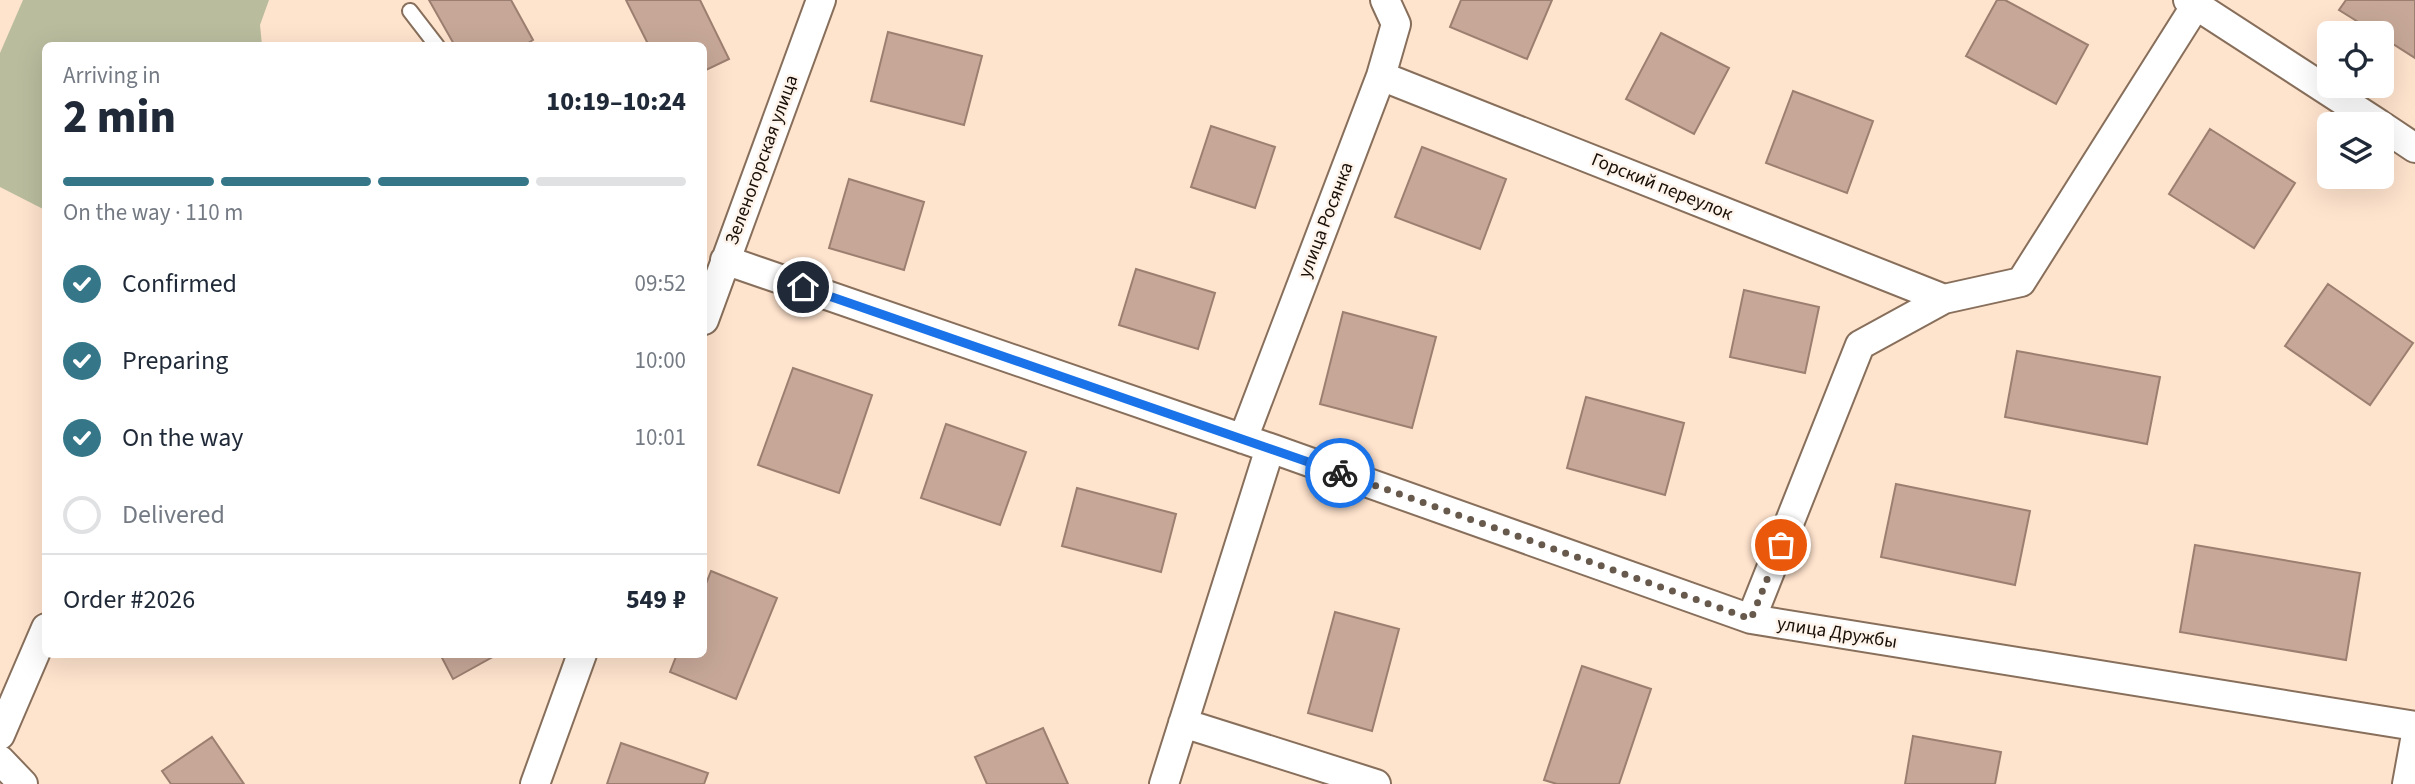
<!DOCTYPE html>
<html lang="en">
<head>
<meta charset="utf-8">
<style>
  body { margin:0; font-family:"Source Sans 3",sans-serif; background:#f6f6f7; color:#1f2937; height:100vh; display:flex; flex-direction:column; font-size:26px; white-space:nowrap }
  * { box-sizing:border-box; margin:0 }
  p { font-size:23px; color:#747a83 }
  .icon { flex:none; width:38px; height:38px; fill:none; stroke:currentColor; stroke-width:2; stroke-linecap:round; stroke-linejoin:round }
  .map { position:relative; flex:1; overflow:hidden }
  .panel { position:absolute; left:42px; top:42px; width:665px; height:616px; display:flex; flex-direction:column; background:#fff; border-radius:10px; box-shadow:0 7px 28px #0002 }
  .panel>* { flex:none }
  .buttons { position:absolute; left:2317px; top:21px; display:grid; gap:14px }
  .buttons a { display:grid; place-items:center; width:77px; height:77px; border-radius:10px; background:#fff; box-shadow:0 7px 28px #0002; font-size:35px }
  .pin { position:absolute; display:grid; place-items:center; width:60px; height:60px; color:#fff; margin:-30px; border:4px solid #fff; border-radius:50%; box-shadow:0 2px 7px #0007 }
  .courier { position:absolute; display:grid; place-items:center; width:70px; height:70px; margin:-35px; border:5px solid #1a73e8; border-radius:50%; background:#fff; color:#222; box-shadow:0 2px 9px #0007 }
  .head em { font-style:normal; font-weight:800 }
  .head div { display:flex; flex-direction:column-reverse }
  .head { display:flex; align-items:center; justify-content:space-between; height:119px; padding:0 21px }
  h1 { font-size:46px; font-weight:800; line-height:52px }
  .bar { display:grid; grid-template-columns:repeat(4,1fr); gap:10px 7px; align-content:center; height:84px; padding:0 21px }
  .bar i { height:9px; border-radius:5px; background:#e0e1e3 }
  .bar .current { background:#357789 }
  .bar p { grid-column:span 4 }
  .line { display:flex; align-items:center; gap:18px; padding:0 21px; border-top:2px solid #e0e1e3 }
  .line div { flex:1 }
  ol { padding:0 21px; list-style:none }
  li { display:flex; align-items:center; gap:21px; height:77px }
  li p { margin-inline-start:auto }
  li .icon { padding:7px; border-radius:50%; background:#357789; color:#fff; stroke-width:4 }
  li:last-child { color:#747a83 }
  li i { width:38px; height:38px; border:4px solid #e0e1e3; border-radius:50% }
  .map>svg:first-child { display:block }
  .forest { fill:#b9bc9d }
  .building { fill:#c7a898; stroke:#9c7f70; stroke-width:2 }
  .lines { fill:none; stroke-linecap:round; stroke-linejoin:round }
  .lane-casing { stroke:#876f5b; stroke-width:18 }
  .street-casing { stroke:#876f5b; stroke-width:32 }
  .lane { stroke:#fff; stroke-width:14 }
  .street { stroke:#fff; stroke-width:28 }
  .done { stroke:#68594d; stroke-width:7; stroke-dasharray:0 12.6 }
  .route { stroke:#1a73e8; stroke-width:9 }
  .labels { text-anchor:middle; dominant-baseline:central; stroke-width:5; stroke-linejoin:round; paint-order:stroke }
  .street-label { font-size:19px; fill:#180f08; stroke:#fff4eb }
</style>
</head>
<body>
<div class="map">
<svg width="2415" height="784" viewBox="0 0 2415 784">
  <rect width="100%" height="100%" fill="#fee3cd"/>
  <path class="forest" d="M23,0H269L260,25L262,45L46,46L45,210L0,187V53Z"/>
  <path class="building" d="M429,0H511L533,40L523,46H455Z
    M626,0H700L729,59L704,71V46H649Z
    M1461,0H1552L1527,59L1450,27Z
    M1997,0H2005L2088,45L2056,104L1966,56Z
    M2346,0H2415V58L2382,37V33H2376L2339,10Z
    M888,32L982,56L964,125L871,101Z
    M1661,33L1729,68L1694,134L1626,99Z
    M1793,91L1873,121L1847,193L1766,163Z
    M1211,126L1275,147L1255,208L1191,187Z
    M2210,129L2295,183L2254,248L2169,194Z
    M1422,147L1506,179L1480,249L1395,217Z
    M849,179L924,202L904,270L829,248Z
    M1136,269L1215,293L1198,349L1119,325Z
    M2328,284L2413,343L2370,405L2285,346Z
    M1744,290L1819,307L1805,373L1730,357Z
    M1343,312L1436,337L1412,428L1320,404Z
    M2017,351L2160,377L2147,444L2005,417Z
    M793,368L872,395L839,493L758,465Z
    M1586,397L1684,423L1665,495L1567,468Z
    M946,424L1026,452L1000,525L921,498Z
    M1896,484L2030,511L2015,585L1881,557Z
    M1077,488L1176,514L1161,572L1062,546Z
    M2195,545L2360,573L2346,660L2180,632Z
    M711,571L777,598L736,699L670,672L677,654H704V589Z
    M1335,612L1399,629L1372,731L1308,713Z
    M440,654H498L453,679Z
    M1582,666L1651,689L1619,784H1557L1544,780Z
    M1043,728L1068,784H987L975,757Z
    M1913,736L2001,752L1995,784H1905Z
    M212,737L244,784H171L162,771Z
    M621,743L708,773L704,784H607Z"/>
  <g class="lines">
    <defs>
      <path id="lane" d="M410,11L437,46"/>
      <path id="street" d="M2188,0L2379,124
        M1381,76L1944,299
        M2382,126L2415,148
        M725,260L1270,448L1751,619L2415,726
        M704,320L821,0
        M1243,439L1381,76L1396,24L1385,0
        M1751,619L1860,345L1944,299L2021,282L2196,5
        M1183,723L1376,784
        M0,735L46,628
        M0,760L23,784
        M535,784L582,654
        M1164,784L1270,448
        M2407,784L2415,740"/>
    </defs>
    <use href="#lane" class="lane-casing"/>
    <use href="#street" class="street-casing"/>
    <use href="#lane" class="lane"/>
    <use href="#street" class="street"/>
  </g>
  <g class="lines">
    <path class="done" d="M1340,473L1751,619L1781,545"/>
    <path class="route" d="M803,287L1340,473"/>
  </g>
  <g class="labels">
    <g class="street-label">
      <text transform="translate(762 160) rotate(-70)">Зеленогорская улица</text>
      <text transform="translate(1662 187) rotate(22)">Горский переулок</text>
      <text transform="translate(1326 220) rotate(-69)">улица Росянка</text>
      <text transform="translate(1837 633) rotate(9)">улица Дружбы</text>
    </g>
  </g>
</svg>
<div class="buttons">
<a><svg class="icon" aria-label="locate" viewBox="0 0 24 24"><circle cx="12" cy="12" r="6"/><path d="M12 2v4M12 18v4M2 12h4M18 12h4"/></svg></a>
<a><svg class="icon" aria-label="layers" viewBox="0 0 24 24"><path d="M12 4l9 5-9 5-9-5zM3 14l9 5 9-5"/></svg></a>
</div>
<div class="pin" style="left:1781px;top:545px;background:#ea580c"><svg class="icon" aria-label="bag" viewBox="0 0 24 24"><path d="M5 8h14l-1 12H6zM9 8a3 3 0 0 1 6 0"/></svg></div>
<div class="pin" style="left:803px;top:287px;background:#1f2937"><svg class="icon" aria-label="home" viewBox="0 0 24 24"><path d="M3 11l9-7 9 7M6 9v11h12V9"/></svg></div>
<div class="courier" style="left:1340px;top:473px"><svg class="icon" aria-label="bike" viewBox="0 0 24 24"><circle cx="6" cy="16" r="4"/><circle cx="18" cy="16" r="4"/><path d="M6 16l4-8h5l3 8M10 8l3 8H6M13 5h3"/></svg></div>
<section class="panel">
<div class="head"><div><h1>2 min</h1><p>Arriving in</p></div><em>10:19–10:24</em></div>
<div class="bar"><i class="current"></i><i class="current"></i><i class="current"></i><i></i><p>On the way · 110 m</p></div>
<ol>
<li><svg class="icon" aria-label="check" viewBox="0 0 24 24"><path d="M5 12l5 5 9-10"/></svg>Confirmed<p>09:52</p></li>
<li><svg class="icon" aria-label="check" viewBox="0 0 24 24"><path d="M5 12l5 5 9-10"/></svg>Preparing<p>10:00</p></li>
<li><svg class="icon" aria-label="check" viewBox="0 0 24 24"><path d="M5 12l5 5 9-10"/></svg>On the way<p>10:01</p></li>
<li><i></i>Delivered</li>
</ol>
<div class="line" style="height:91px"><div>Order #2026</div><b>549 ₽</b></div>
</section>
</div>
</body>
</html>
